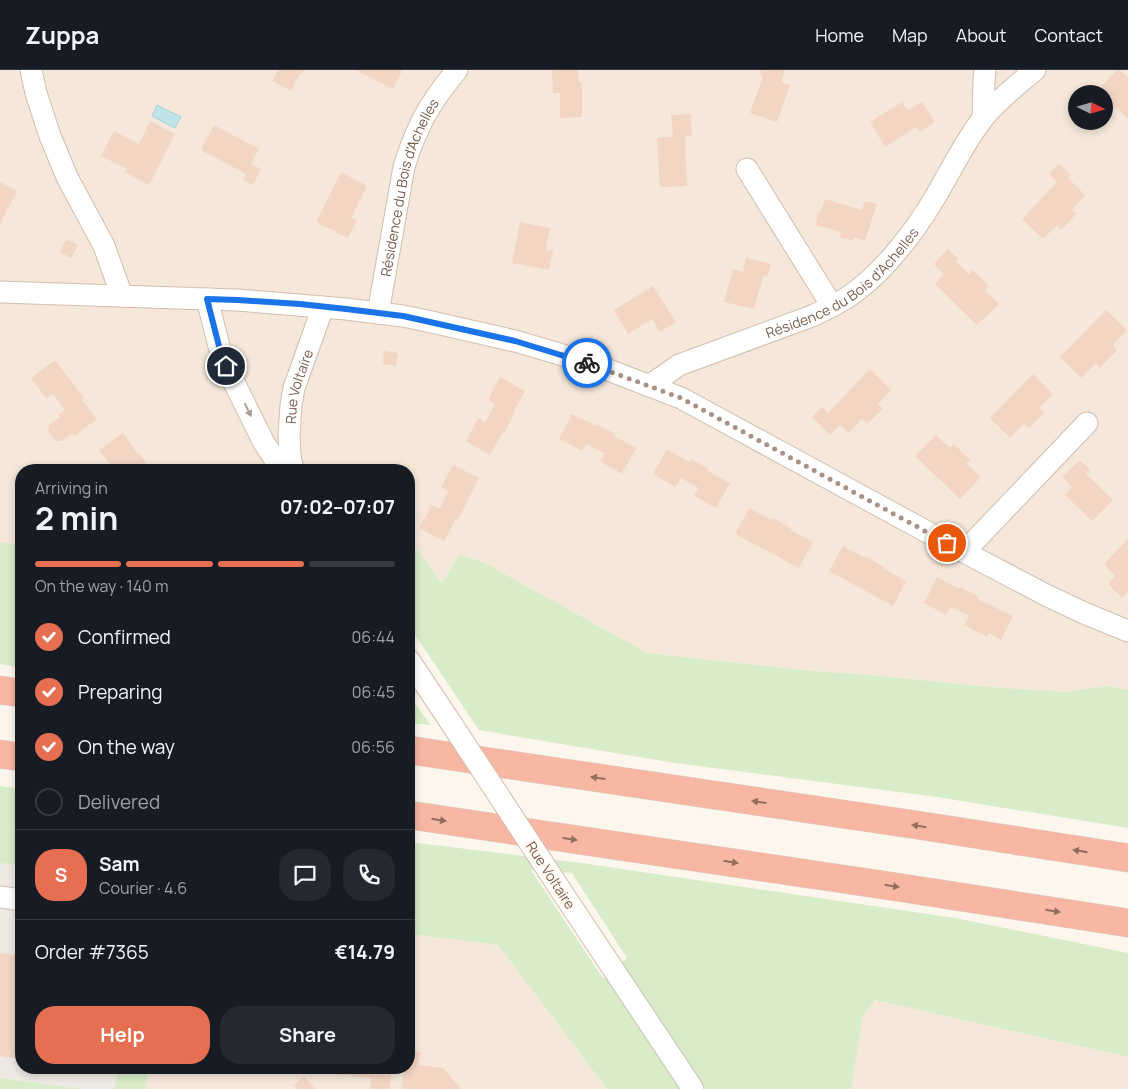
<!DOCTYPE html>
<html lang="en">
<head>
<meta charset="utf-8">
<style>
  body { margin:0; font-family:Manrope,sans-serif; background:#242831; color:#f1f3f6; height:100vh; display:flex; flex-direction:column; font-size:19px; white-space:nowrap }
  * { box-sizing:border-box; margin:0 }
  p { font-size:16px; color:#9ea1a6 }
  .icon { flex:none; width:28px; height:28px; fill:none; stroke:currentColor; stroke-width:2; stroke-linecap:round; stroke-linejoin:round }
  .map { position:relative; flex:1; overflow:hidden }
  .details { position:absolute; left:15px; top:394px; width:400px; height:610px; display:flex; flex-direction:column; background:#171b24; border-radius:20px; box-shadow:0 2px 8px #0003 }
  .details>* { flex:none }
  .needle { width:32px; rotate:95deg }
  .controls { position:absolute; left:1068px; top:15px; display:grid; gap:10px }
  .controls a { display:grid; place-items:center; width:45px; height:45px; border-radius:50%; background:#171b24; box-shadow:0 2px 8px #0003; font-size:25px }
  .pin { position:absolute; display:grid; place-items:center; width:42px; height:42px; color:#fff; margin:-21px; border:2px solid #fff; border-radius:50%; box-shadow:0 1px 5px #0007 }
  .courier { position:absolute; display:grid; place-items:center; width:50px; height:50px; margin:-25px; border:4px solid #1a73e8; border-radius:50%; background:#fff; color:#222; box-shadow:0 1px 6px #0007 }
  .headline em { font-style:normal; font-weight:700 }
  .headline div { display:flex; flex-direction:column-reverse }
  .headline { display:flex; align-items:center; justify-content:space-between; height:85px; padding:0 20px }
  h1 { font-size:32px; font-weight:700; line-height:38px }
  .bar { display:grid; grid-template-columns:repeat(4,1fr); gap:8px 5px; align-content:center; height:60px; padding:0 20px }
  .bar i { height:6px; border-radius:4px; background:#363941 }
  .bar .on { background:#e76f51 }
  .bar p { grid-column:span 4 }
  .line { display:flex; align-items:center; gap:12px; padding:0 20px; border-top:1px solid #363941 }
  .line div { flex:1 }
  .round { display:grid; place-items:center; flex:none; width:52px; height:52px; border-radius:20px; background:#242831 }
  ol { padding:0 20px; list-style:none }
  li { display:flex; align-items:center; gap:15px; height:55px }
  li p { margin-inline-start:auto }
  li .icon { padding:5px; border-radius:50%; background:#e76f51; color:#fff; stroke-width:4 }
  li:last-child { color:#9ea1a6 }
  li i { width:28px; height:28px; border:2px solid #363941; border-radius:50% }
  .primary-button { display:flex; gap:10px; margin-top:auto; padding:10px 20px }
  .primary-button a { flex:1; height:58px; border-radius:20px; background:#e76f51; color:#fff; font-size:20px; font-weight:700; line-height:58px; text-align:center }
  .primary-button a+a { background:#242831; color:#f1f3f6 }
  header { display:flex; align-items:center; gap:30px; box-sizing:border-box; height:70px; padding:0 25px; background:#171b24; border-bottom:1px solid #363941 }
  header strong { font-size:24px }
  nav { display:flex; gap:28px; margin-inline-start:auto; font-size:18px }
  .map>svg:first-child { display:block }
  .residential { fill:#f5e8da; fill-rule:evenodd }
  .industrial { fill:#efe9e4 }
  .green { fill:#d8ecc9; fill-rule:evenodd }
  .water { fill:#bfe3e8; stroke:#a5d3da }
  .building { fill:#f3d5c3 }
  .lines { fill:none; stroke-linecap:round; stroke-linejoin:round }
  .minor-casing { stroke:#d1beb0; stroke-width:23 }
  .highway-casing { stroke:#dad1cd; stroke-width:29 }
  .minor { stroke:#fff; stroke-width:21 }
  .highway { stroke:#f7b7a3; stroke-width:28 }
  .minor-bridge-casing { stroke:#d1beb0; stroke-width:23; stroke-linecap:butt }
  .minor-bridge { stroke:#fff; stroke-width:21 }
  .oneway { fill:#af9d94 }
  .oneway2 { fill:#936e5e }
  .done { stroke:#a89285; stroke-width:5; stroke-dasharray:0 9 }
  .route { stroke:#1a73e8; stroke-width:6 }
  .labels { text-anchor:middle; dominant-baseline:central; stroke-width:5; stroke-linejoin:round; paint-order:stroke }
  .street-label { font-size:14px; fill:#7a5c4d; stroke:#fffaf3 }
</style>
</head>
<body>
<header>
<strong>Zuppa</strong>
<nav><a>Home</a><a>Map</a><a>About</a><a>Contact</a></nav>
</header>
<div class="map">
<svg width="1128" height="1019" viewBox="0 0 1128 1019">
  <rect width="100%" height="100%" fill="#fdf6ec"/>
  <path class="residential" d="M0,0H1128V620L1108,616L1065,622L990,617L870,605L813,601L647,583L485,493L459,484L442,513L409,469V400H21V476L0,472ZM1076,24H1104V51H1076Z
    M409,864L498,875L607,1019H146L148,998H409Z
    M875,930L1128,987V1019H851L863,946Z"/>
  <path class="industrial" d="M0,793L21,796V998H119L114,1019H83L0,1008Z"/>
  <path class="green" d="M409,469L442,513L459,484L485,493L647,583L813,601L870,605L990,617L1065,622L1108,616L1128,620V758L937,727L675,693L479,660L409,556Z
    M0,472L21,476V598L0,594Z
    M409,626L431,655L409,653Z
    M0,716L21,719V796L0,793Z
    M409,772L581,793L955,848L1128,883V987L875,930L863,946L851,1019H607L498,875L409,864ZM531,800L572,803L627,888L603,908Z
    M119,998H148L146,1019H114Z
    M0,1008L83,1019H0Z"/>
  <path class="water" d="M157,35L181,47L175,58L152,46Z"/>
  <path class="building" d="M278,0H304L302,4L300,3L291,21L272,11Z
    M356,0H400L402,1L393,19Z
    M552,0H578L579,12H582V47L560,48V23H553Z
    M761,0H785L781,12L790,15L777,52L750,43L763,6L760,5Z
    M1117,0H1120L1128,7V49L1104,25V24H1102L1098,20Z
    M902,32L908,40L922,32L935,52L920,62L916,57L885,77L870,52Z
    M691,44L692,66L685,67L687,116L660,117L657,68L673,67L671,45Z
    M150,51L175,64L149,115L125,102L127,99L101,86L114,61L139,74Z
    M214,55L259,79L251,94L261,99L253,115L243,110L246,104L201,80Z
    M1059,93L1071,105L1068,108L1085,125L1072,140L1076,144L1069,152L1061,160L1057,155L1043,169L1022,149L1057,112L1049,104Z
    M341,102L367,116L351,148L357,150L348,168L316,152Z
    M0,112L17,121L0,154Z
    M825,129L862,140L865,131L877,134L865,171L854,167L853,171L840,167L841,162L816,155L818,142L820,143Z
    M520,152L550,158L546,180L553,181L549,200L512,193Z
    M66,169L78,175L71,188L60,182Z
    M948,179L958,189L956,192L969,204L973,200L989,216L985,220L999,234L977,255L935,214L944,204L934,194Z
    M746,188L771,194L768,206L764,205L754,239L724,232L733,199L743,202Z
    M653,216L676,252L660,262L652,249L628,264L614,240Z
    M1106,240L1127,260L1113,275L1117,280L1100,298L1095,294L1081,308L1060,287Z
    M384,281L398,283L396,296L383,294Z
    M55,290L84,328L82,330L97,349L74,366L72,364L61,371H56L48,361L49,355L60,347L58,345L65,340L53,324L46,328L31,308Z
    M870,299L891,320L878,334L883,339L867,354L862,349L849,363L840,355L830,365L812,347L822,337L828,343Z
    M1033,304L1053,324L1039,338L1044,343L1029,358L1024,354L1010,368L990,348Z
    M500,307L525,321L513,343L514,344L504,363L503,362L490,385L466,371L478,348L485,352L495,334L488,330Z
    M572,344L596,356V354L615,364L614,366L636,378L622,404L600,391L604,383L586,374L582,381L559,369Z
    M123,363L138,384L139,383L152,400H114L99,380Z
    M936,365L950,378L954,374L970,390L967,394L981,407L960,429L915,386Z
    M667,379L689,392L691,389L709,399L708,401L730,413L716,438L694,426L699,418L681,408L675,417L653,404Z
    M1080,390L1090,400L1086,404L1113,430L1092,451L1065,425L1072,417L1062,407Z
    M453,395L479,408L458,450L456,449L444,471L419,458L432,435L439,439L444,430L448,421L441,417Z
    M749,438L772,450L773,448L791,458V460L813,472L799,498L735,464Z
    M1128,469V521L1122,528L1108,514L1115,506L1104,494Z
    M843,476L865,488V486L876,492L884,497V499L906,511L893,536L829,501Z
    M937,507L959,519L960,517L979,527L978,529L1013,546L1001,570L989,563L987,567L964,555L969,546L951,537L946,545L924,533Z
    M0,883L21,886V989L0,986Z
    M409,981L420,982L419,995L443,998L461,1019H402L404,998H409Z
    M334,998H392L390,1019H370L371,1008L333,1004Z
    M304,1006L315,1019H297L294,1015Z"/>
  <g class="lines">
    <defs>
      <g id="minor">
        <path d="M31,0L36,23L50,66L67,107L104,176L122,226"/>
        <path d="M983,48L984,10L985,0"/>
        <path d="M747,99L832,236"/>
        <path d="M0,222L237,230L346,239L403,246L427,251L515,271L556,283L598,296L681,328L964,482L1046,525L1084,543L1128,561"/>
        <path d="M207,229L219,276L226,296L264,373L282,400"/>
        <path id="s1" d="M378,243L404,97C408,84 412,72 418,60C427,38 442,18 457,0"/>
        <path id="s2" d="M649,316L679,295L812,246C827,239 842,232 855,222C886,199 915,161 934,129C951,101 964,72 984,47C999,29 1017,15 1035,0"/>
        <path id="s3" d="M293,400L290,385L289,365L291,335L294,318L323,237"/>
        <path d="M964,482L1087,353"/>
        <path d="M409,590L451,653"/>
        <path d="M560,819L693,1019"/>
        <path d="M0,827L21,830"/>
      </g>
      <path id="highway" d="M0,620L21,623
        M409,680L917,755L1128,788
        M0,684L21,687
        M409,745L890,816L1128,853"/>
    </defs>
    <use href="#minor" class="minor-casing"/>
    <use href="#highway" class="highway-casing"/>
    <use href="#minor" class="minor"/>
    <use href="#highway" class="highway"/>
    <defs>
      <path id="minor-bridge" d="M451,653L560,819"/>
    </defs>
    <use href="#minor-bridge" class="minor-bridge-casing"/>
    <use href="#minor-bridge" class="minor-bridge"/>
  </g>
  <defs><path id="oneway-solid" d="M-6-.8H1V-3.2L6.5 0L1 3.2V.8H-6Z" transform="scale(1.25)"/></defs>
  <use class="oneway" href="#oneway-solid" transform="translate(248 340) rotate(64)"/>
  <g class="oneway2">
    <use href="#oneway-solid" transform="translate(598 708) rotate(-172)"/>
    <use href="#oneway-solid" transform="translate(759 732) rotate(-172)"/>
    <use href="#oneway-solid" transform="translate(439 750) rotate(9)"/>
    <use href="#oneway-solid" transform="translate(919 756) rotate(-171)"/>
    <use href="#oneway-solid" transform="translate(570 769) rotate(8)"/>
    <use href="#oneway-solid" transform="translate(1080 781) rotate(-171)"/>
    <use href="#oneway-solid" transform="translate(731 792) rotate(9)"/>
    <use href="#oneway-solid" transform="translate(892 816) rotate(9)"/>
    <use href="#oneway-solid" transform="translate(1053 841) rotate(9)"/>
  </g>
  <g class="lines">
    <path class="done" d="M587,293L681,328L947,473"/>
    <path class="route" d="M226,296L219,276L207,229L238,230L300,234L346,239L403,246L515,271L587,293"/>
  </g>
  <g class="labels">
    <g class="street-label">
      <text stroke="none"><textPath href="#s1" startOffset="130">Résidence du Bois d'Achelles</textPath></text>
      <text stroke="none"><textPath href="#s2" startOffset="222">Résidence du Bois d'Achelles</textPath></text>
      <text stroke="none"><textPath href="#s3" startOffset="85">Rue Voltaire</textPath></text>
      <text transform="translate(551 805) rotate(57)">Rue Voltaire</text>
    </g>
  </g>
</svg>
<div class="controls">
<a><svg class="needle" viewBox="-14 -14 28 28"><path d="M0-13l5 13h-10z" fill="#e53935"/><path d="M0 13l5-13h-10z" fill="#9ea1a6"/></svg></a>
</div>
<div class="pin" style="left:947px;top:473px;background:#ea580c"><svg class="icon" aria-label="bag" viewBox="0 0 24 24"><path d="M5 8h14l-1 12H6zM9 8a3 3 0 0 1 6 0"/></svg></div>
<div class="pin" style="left:226px;top:296px;background:#1f2937"><svg class="icon" aria-label="home" viewBox="0 0 24 24"><path d="M3 11l9-7 9 7M6 9v11h12V9"/></svg></div>
<div class="courier" style="left:587px;top:293px"><svg class="icon" aria-label="bike" viewBox="0 0 24 24"><circle cx="6" cy="16" r="4"/><circle cx="18" cy="16" r="4"/><path d="M6 16l4-8h5l3 8M10 8l3 8H6M13 5h3"/></svg></div>
<section class="details">
<div class="headline"><div><h1>2 min</h1><p>Arriving in</p></div><em>07:02–07:07</em></div>
<div class="bar"><i class="on"></i><i class="on"></i><i class="on"></i><i></i><p>On the way · 140 m</p></div>
<ol>
<li><svg class="icon" aria-label="check" viewBox="0 0 24 24"><path d="M5 12l5 5 9-10"/></svg>Confirmed<p>06:44</p></li>
<li><svg class="icon" aria-label="check" viewBox="0 0 24 24"><path d="M5 12l5 5 9-10"/></svg>Preparing<p>06:45</p></li>
<li><svg class="icon" aria-label="check" viewBox="0 0 24 24"><path d="M5 12l5 5 9-10"/></svg>On the way<p>06:56</p></li>
<li><i></i>Delivered</li>
</ol>
<div class="line" style="height:90px"><b class="round" style="background:#e76f51;color:#fff">S</b><div><b>Sam</b><p>Courier · 4.6</p></div><a class="round"><svg class="icon" aria-label="chat" viewBox="0 0 24 24"><path d="M4 5h16v11H9l-5 4z"/></svg></a><a class="round"><svg class="icon" aria-label="phone" viewBox="0 0 24 24"><path d="M5 4h4l2 5-3 2q2 4 5 5l2-3 5 2v4C11 20 4 13 5 4z"/></svg></a></div>
<div class="line" style="height:65px"><div>Order #7365</div><b>€14.79</b></div>
<div class="primary-button"><a>Help</a><a>Share</a></div>
</section>
</div>
</body>
</html>
